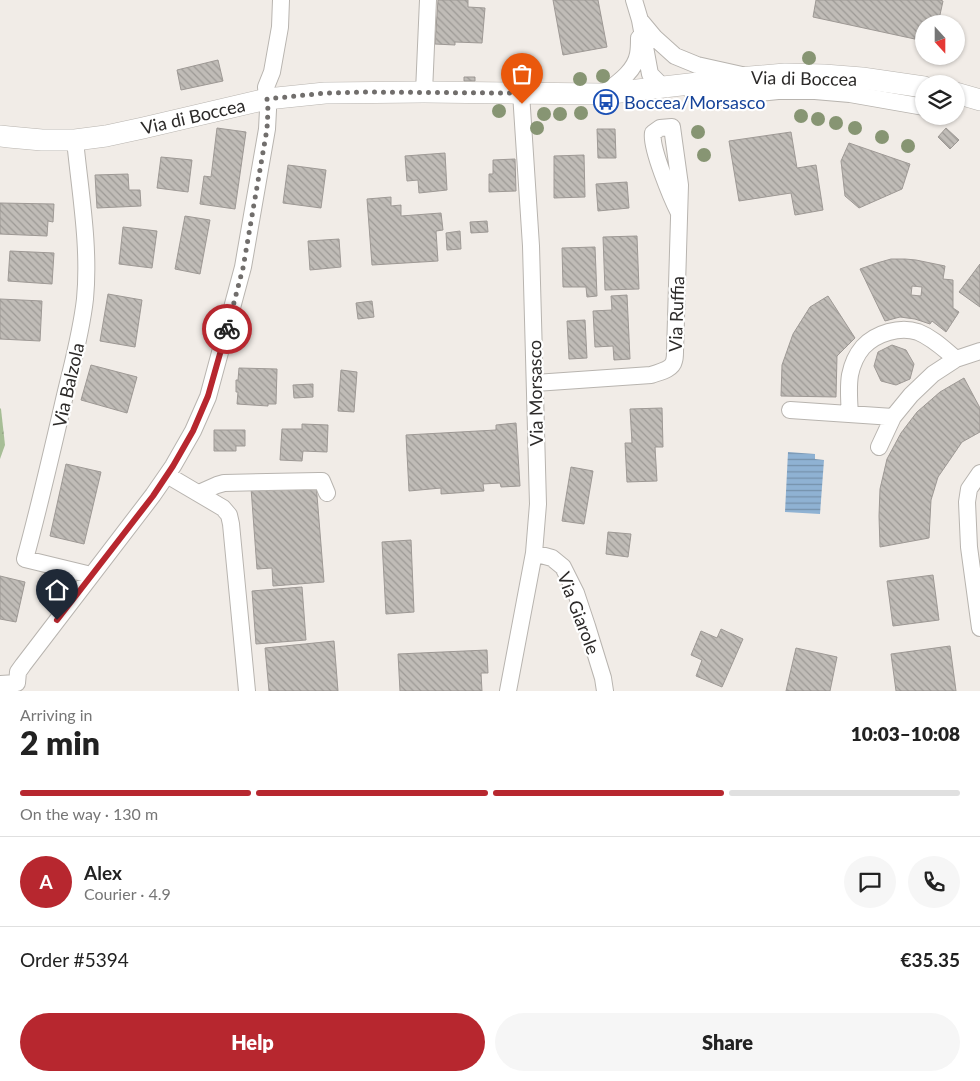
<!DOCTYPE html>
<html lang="en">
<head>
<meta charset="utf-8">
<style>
  body { margin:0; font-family:Lato,sans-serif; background:#f6f6f6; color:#222; height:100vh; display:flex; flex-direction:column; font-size:19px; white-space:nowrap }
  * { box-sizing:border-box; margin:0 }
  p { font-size:16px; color:#767676 }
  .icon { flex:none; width:28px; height:28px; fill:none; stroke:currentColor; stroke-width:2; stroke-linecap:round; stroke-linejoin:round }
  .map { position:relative; height:691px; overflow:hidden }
  .details { display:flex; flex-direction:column; background:#fff; flex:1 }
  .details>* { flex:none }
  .needle { width:32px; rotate:159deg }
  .tools { position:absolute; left:915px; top:15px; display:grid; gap:10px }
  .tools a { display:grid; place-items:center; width:50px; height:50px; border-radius:50%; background:#fff; box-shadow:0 1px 4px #0004; font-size:25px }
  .pin { position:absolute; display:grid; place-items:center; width:42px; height:42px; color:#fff; margin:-51px -21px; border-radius:50% 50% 50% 0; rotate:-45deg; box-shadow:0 0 5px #0007 }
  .pin .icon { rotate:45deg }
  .courier { position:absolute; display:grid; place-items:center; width:50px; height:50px; margin:-25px; border:4px solid #b7272f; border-radius:50%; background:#fff; color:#222; box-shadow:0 1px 6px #0007 }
  .overview em { font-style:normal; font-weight:800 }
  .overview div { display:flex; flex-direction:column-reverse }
  .overview { display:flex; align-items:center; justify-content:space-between; height:85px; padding:0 20px }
  h1 { font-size:32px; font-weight:800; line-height:38px }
  .bar { display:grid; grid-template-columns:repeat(4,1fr); gap:8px 5px; align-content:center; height:60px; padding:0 20px }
  .bar i { height:6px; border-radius:4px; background:#e0e0e0 }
  .bar .current { background:#b7272f }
  .bar p { grid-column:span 4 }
  .line { display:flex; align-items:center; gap:12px; padding:0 20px; border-top:1px solid #e0e0e0 }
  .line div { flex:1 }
  .round { display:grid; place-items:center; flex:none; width:52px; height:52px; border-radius:26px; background:#f6f6f6 }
  .action { display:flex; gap:10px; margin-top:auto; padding:10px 20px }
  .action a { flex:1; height:58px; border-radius:30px; background:#b7272f; color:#fff; font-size:20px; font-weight:800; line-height:58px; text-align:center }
  .action a+a { background:#f6f6f6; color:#222 }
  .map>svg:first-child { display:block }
  .forest { fill:url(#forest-firs) }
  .water { fill:url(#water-rules) }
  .building { fill:url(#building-back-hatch); stroke:#9e9995; fill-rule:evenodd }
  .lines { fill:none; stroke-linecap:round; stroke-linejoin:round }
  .minor-casing { stroke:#b8b4af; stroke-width:18 }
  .major-casing { stroke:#b8b4af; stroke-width:22 }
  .minor { stroke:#fff; stroke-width:16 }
  .major { stroke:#fff; stroke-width:21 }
  .tree { fill:#879573 }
  .done { stroke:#716e6c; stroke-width:5; stroke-dasharray:0 9 }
  .route { stroke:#b7272f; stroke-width:6 }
  .labels { text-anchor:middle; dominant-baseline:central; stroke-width:4.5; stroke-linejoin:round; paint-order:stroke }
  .street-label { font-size:18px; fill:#2c2a29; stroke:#fff }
  .transit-label { font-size:18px; fill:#164399; stroke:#fff; text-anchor:start }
</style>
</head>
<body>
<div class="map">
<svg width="980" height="691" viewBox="0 0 980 691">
  <defs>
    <pattern id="forest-firs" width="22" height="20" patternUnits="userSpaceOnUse" patternTransform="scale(1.25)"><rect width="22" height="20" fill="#a7be96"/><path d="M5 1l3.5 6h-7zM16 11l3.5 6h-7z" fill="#889b7a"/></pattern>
    <pattern id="water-rules" width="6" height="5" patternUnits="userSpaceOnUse" patternTransform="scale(1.25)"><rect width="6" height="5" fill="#8fb2d3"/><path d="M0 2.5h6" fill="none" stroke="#7591ab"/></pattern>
    <pattern id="building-back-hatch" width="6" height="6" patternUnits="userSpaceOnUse" patternTransform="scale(1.25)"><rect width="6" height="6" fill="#c0bcb7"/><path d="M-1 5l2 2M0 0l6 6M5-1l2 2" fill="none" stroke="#9c9995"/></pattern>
  </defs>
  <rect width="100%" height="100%" fill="#f1ece7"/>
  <path class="forest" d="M0,408L1,409L5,445L0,459Z"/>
  <path class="water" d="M788,452L815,454V459L824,460L820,514L785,512Z"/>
  <path class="building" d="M438,0H468V7L485,8L482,43L455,42V45L435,44Z
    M553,0H598L607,47L563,55Z
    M816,0H940L943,1L938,24H924V41L813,17Z
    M218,60L223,81L181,90L177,70Z
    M464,77H475V81H464Z
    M217,128L246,132L235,209L200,204L204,176L211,177Z
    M946,128L959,140L950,149L938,137Z
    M597,129H615L616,158H598Z
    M791,132L797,168L816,165L823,210L795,215L791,193L739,201L729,141Z
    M849,143L910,164L902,189L859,208L845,196L841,161Z
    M445,153L447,190L419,193L418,180L407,181L405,156Z
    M584,155L585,197L554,198V156Z
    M161,157L192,160L188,192L157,188Z
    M515,159L516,191L489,192V174H493V160Z
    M288,165L326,170L321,208L283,203Z
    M128,174L129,190H140L141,206L97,208L95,175Z
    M627,182L629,208L598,211L596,184Z
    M391,197V206L401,205V216L441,213L443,230L436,231L438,261L372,265L367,199Z
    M0,203L54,204L53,222L48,221L47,236L0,234Z
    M185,216L210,220L200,274L175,269Z
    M487,221L488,232L471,233L470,222Z
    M123,227L157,231L152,268L119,264Z
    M460,231L461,249L447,250L446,233Z
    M637,236L639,289L605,290L603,237Z
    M339,239L341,267L310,270L308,241Z
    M595,247L597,296L587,297L586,287H563L562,248Z
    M10,251L54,253L52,284L8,281Z
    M891,259H905L916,260L945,266L943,279L953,280V308L959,312L946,332L932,321L930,324L915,319L900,317L885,321L860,269L877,263ZM912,286L922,287L921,296L911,295Z
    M980,264V307L959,292Z
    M108,294L142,300L135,347L100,341Z
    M627,295L630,359L614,360L613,346L595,347L593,311L612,310L611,296Z
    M828,296L855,338L837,356L836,397L781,396L782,365L793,334L810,307Z
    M0,299L42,301L40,341L0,339Z
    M372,301L374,317L358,319L356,303Z
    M585,320L587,358L569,359L567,321Z
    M892,345L906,350L914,364L910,379L896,385L881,381L874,366L878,352Z
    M91,365L137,377L127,413L81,400Z
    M239,368L277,369L276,404H268V406L237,404L238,392H236V380H238Z
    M341,370L357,372L354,412L338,411Z
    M964,378L980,408V432L962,442L938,477L931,500L929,538L880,547L879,516L880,489L887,459L901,433L917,412L940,392Z
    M313,384V397L294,398L293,385Z
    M662,408L663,447H655L657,481L627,482L625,443H632L630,409Z
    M516,423L520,486L501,487L500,483L483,484L484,491L441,494V488L409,491L406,435L496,430V425Z
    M302,424L328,425L327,452L303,451L302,461L280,460L282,429H302Z
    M214,430H245V446H236V451H214Z
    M66,464L101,472L84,544L50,536Z
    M571,467L593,471L584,524L562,521Z
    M316,483L324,582L273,586L272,568L257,569L251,488Z
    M608,532L631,534L628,557L606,554Z
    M411,540L414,612L386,614L382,542Z
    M933,575L939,620L893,626L887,581Z
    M0,576L25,582L16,622L0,619Z
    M302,587L306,640L256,644L252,591Z
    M721,629L743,639L722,687L696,676L702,660L691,655L701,631L717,638Z
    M334,641L338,691H269L265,648Z
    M950,646L956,691H896L891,654Z
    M796,648L837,657L830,691H786Z
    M487,650L488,673H481L482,691H400L398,654Z"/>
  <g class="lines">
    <defs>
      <path id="minor" d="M634,0L640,20L650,74L663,87
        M640,20L655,38L675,56L697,65L742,75
        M686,84L696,97L704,99L778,91H815L850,94L924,107
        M424,92L428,0
        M603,94C616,84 635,72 638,54C639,49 639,43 639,38
        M75,140C80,192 90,246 85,299C81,335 71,369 63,404C51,456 39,508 25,559L91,575
        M535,383L651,375C659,372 672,370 674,361C675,358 675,355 675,352L680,185L672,127L660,128L653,133C650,147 672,199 679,213
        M790,410L893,417
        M850,414C849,401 848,387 850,375C852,365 857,354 863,347C876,333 900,326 918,332C933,338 944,349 956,359
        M879,447L893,417L911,395L933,374L956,359L980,351
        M980,473L969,489L967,502L969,547L980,628
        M167,475L223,508L229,515L231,524L247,691
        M199,493L217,485L224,483L319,481H322L327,493
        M534,553L552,558L563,567L576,593L587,626L603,678L605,691
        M0,684L17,683L18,672L23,665L153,495L173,466L193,431L208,397L243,267L267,129L268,110L266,87L272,72L280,27L281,0
        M508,691L534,553L538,504L531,246L521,93"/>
      <path id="major" d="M956,93L980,100
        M0,136L9,137L42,140H75L106,136L143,128L267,99L325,93L424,92L603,94L750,77L785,74L824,75L862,78L924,87"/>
    </defs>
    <use href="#minor" class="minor-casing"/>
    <use href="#major" class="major-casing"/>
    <use href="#minor" class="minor"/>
    <use href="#major" class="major"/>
  </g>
  <g class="tree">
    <circle cx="809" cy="58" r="7"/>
    <circle cx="603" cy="76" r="7"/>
    <circle cx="580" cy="79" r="7"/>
    <circle cx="499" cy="111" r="7"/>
    <circle cx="581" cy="113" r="7"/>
    <circle cx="544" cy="114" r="7"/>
    <circle cx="560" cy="114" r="7"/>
    <circle cx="801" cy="116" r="7"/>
    <circle cx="818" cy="119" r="7"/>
    <circle cx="836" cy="123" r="7"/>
    <circle cx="537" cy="128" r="7"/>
    <circle cx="855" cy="128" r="7"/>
    <circle cx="698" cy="132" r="7"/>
    <circle cx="882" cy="137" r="7"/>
    <circle cx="908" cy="146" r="7"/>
    <circle cx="704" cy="155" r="7"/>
  </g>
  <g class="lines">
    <path class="done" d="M227,329L243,268L267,129L268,110L267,99L325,93L365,92L502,93H521L522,104"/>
    <path class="route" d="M57,620L153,496L173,466L193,431L208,396L227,329"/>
  </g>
  <defs>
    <symbol id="bus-ring" viewBox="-11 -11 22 22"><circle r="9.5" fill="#fff" stroke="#1a4fb4" stroke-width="1.5"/><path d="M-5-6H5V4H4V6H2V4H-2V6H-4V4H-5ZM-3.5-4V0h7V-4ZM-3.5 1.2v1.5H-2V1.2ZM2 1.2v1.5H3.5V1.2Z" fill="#1a4fb4"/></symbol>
  </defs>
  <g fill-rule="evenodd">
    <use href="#bus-ring" x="592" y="88" width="28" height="28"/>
  </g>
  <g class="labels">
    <g class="street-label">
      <text transform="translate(804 78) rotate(1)">Via di Boccea</text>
      <text transform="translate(193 116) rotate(-13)">Via di Boccea</text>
      <text transform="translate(676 314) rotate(-88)">Via Ruffia</text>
      <text transform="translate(68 385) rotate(-77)">Via Balzola</text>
      <text transform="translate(535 393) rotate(-91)">Via Morsasco</text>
      <text transform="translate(579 613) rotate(69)">Via Giarole</text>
    </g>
    <g class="transit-label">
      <text x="624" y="102">Boccea/Morsasco</text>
    </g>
  </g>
</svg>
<div class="tools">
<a><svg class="needle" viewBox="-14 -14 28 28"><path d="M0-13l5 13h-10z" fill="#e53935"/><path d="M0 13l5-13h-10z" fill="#767676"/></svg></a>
<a><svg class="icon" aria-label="layers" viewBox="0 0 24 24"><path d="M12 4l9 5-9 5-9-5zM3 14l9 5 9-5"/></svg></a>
</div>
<div class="pin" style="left:522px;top:104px;background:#ea580c"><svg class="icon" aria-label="bag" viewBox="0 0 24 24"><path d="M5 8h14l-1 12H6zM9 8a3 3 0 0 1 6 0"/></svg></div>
<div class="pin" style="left:57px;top:620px;background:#1f2937"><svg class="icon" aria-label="home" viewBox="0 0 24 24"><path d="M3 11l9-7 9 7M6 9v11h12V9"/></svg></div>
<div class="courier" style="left:227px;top:329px"><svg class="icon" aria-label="bike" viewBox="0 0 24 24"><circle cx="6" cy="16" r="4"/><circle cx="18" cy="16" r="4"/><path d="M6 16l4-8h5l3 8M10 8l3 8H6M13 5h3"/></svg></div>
</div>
<section class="details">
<div class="overview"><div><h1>2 min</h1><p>Arriving in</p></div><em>10:03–10:08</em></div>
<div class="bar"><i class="current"></i><i class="current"></i><i class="current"></i><i></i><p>On the way · 130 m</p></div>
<div class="line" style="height:90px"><b class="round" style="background:#b7272f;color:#fff">A</b><div><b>Alex</b><p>Courier · 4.9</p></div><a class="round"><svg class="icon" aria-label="chat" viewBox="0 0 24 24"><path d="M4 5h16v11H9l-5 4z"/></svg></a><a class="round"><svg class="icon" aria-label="phone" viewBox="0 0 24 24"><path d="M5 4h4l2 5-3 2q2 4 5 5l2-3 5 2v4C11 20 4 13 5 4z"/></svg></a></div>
<div class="line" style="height:65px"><div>Order #5394</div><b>€35.35</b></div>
<div class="action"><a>Help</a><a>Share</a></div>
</section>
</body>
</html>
